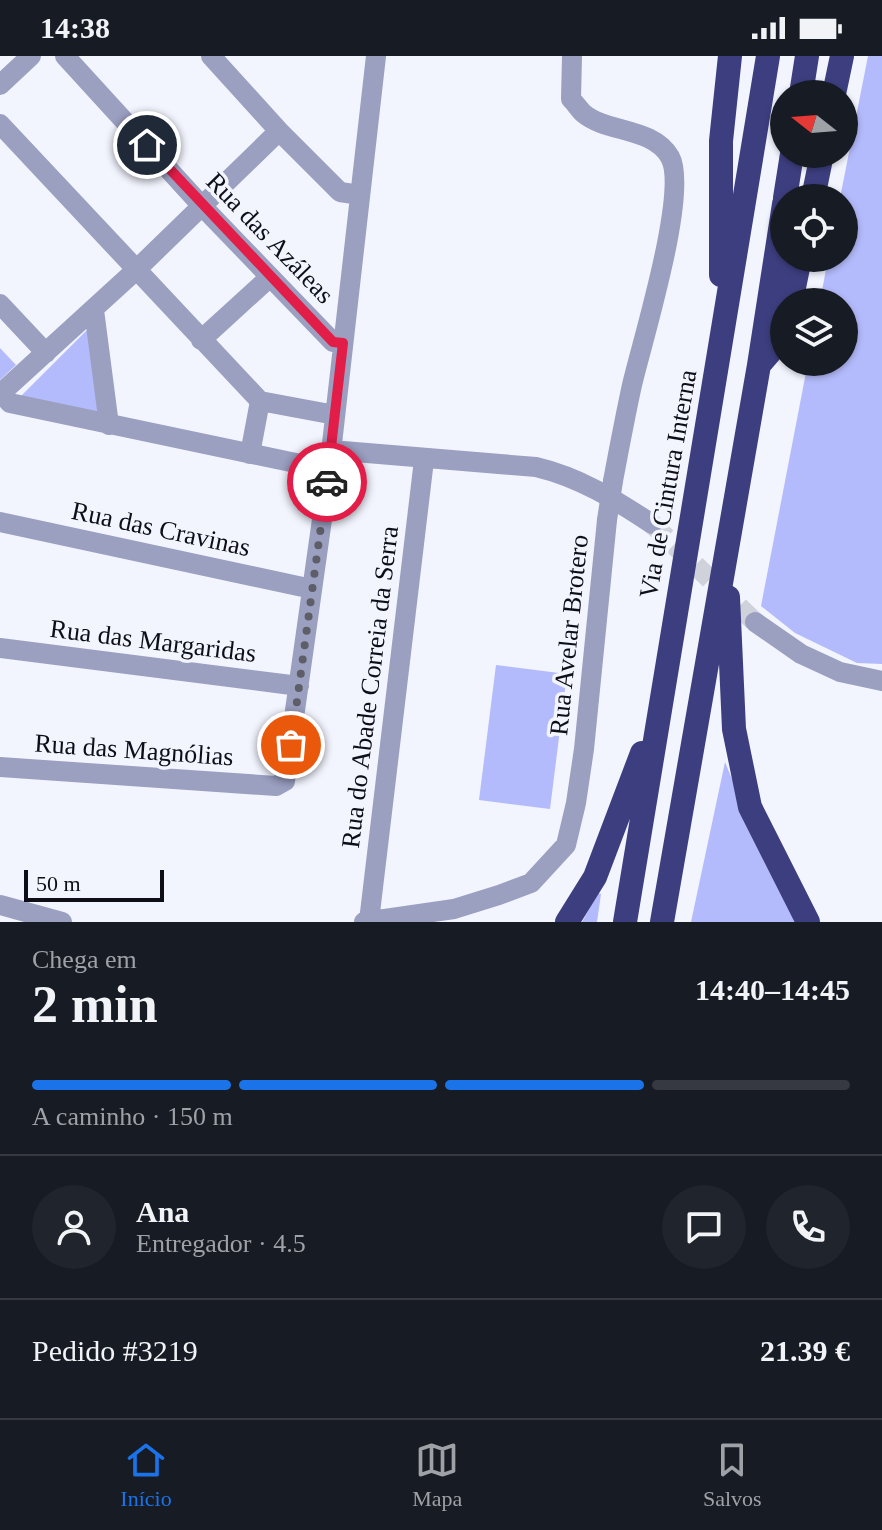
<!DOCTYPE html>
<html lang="pt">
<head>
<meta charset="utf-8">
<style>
  body { margin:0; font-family:Georgia,serif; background:#20242c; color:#f1f3f6; height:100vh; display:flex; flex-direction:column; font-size:30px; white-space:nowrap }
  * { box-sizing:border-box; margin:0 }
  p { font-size:26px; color:#9ea1a6 }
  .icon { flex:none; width:44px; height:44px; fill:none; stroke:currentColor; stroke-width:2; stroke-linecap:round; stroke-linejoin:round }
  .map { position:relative; height:866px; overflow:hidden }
  .panel { display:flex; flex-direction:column; background:#171b24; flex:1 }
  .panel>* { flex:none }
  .needle { width:52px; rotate:287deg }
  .buttons { position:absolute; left:770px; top:24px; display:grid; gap:16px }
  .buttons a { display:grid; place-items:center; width:88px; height:88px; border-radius:50%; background:#171b24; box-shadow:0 2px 6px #0004; font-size:40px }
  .scale { position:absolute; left:24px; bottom:20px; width:140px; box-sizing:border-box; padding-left:8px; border:4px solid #0d0e16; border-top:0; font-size:22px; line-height:28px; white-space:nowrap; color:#0d0e16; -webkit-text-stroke:6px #f2f4fe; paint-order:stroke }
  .pin { position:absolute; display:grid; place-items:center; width:68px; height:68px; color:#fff; margin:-34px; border:4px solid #fff; border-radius:50%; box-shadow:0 2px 8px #0007 }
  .courier { position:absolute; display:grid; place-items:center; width:80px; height:80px; margin:-40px; border:6px solid #e11d48; border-radius:50%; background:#fff; color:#222; box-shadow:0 2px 10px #0007 }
  .headline em { font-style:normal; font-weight:700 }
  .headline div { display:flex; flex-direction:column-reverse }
  .headline { display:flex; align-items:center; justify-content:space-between; height:136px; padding:0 32px }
  h1 { font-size:52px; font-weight:700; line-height:60px }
  .bar { display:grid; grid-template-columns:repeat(4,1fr); gap:12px 8px; align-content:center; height:96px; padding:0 32px }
  .bar i { height:10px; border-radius:6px; background:#363941 }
  .bar .selected { background:#1a73e8 }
  .bar p { grid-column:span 4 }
  .line { display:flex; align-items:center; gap:20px; padding:0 32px; border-top:2px solid #363941 }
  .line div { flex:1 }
  .round { display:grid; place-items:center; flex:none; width:84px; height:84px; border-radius:42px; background:#20242c }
  .status { display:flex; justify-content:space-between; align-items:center; height:56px; padding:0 40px; background:#171b24; direction:ltr }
  .status svg { height:22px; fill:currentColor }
  .tab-bar { display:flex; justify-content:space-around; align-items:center; height:112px; border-top:2px solid #363941; background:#171b24; font-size:22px; color:#9ea1a6 }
  .tab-bar a { display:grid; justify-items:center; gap:4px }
  .tab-bar .selected { color:#1a73e8 }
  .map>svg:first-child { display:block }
  .green { fill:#b4bbfc }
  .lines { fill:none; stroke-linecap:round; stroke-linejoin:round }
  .street-tunnel { stroke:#d0d2db; stroke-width:20; stroke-dasharray:20 10; stroke-linecap:butt }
  .street { stroke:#9b9fc0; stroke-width:20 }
  .highway { stroke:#3d3e7f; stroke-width:24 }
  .street-bridge { stroke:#9b9fc0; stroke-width:20 }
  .done { stroke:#5d5e67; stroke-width:8; stroke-dasharray:0 14.4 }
  .route { stroke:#e11d48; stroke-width:10 }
  .labels { text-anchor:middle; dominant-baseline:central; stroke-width:7; stroke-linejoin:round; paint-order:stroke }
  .street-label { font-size:26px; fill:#0d0e16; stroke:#f2f4fe }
</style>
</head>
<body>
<div class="status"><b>14:38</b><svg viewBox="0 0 49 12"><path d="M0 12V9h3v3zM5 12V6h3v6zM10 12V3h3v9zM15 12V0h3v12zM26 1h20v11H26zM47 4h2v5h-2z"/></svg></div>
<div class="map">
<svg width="882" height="866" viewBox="0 0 882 866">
  <rect width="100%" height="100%" fill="#f2f4fe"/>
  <path class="green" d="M868,0H882V608L857,607L795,577L761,550L808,306H844V246H820L828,202H844V142H840Z
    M90,271L99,357L21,340Z
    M0,292L16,309L0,324Z
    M496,609L567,618L550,753L479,744Z
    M725,706L763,798L796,866H691Z
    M598,837L601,838L597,866H582Z"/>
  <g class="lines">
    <path class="street-tunnel" d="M652,468L755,566"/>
    <path class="street" d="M65,0L202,150L333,286L343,287
      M211,0L279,75L340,136L360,139
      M572,0L571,43C575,47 579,53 583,57C606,77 653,71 670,101C689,135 642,286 632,329C625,361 619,393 613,425
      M0,29L31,0
      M0,68L260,345
      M0,248L46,297
      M94,254L109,369
      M201,284L270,221
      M1,337L10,347L329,414
      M0,338L136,214L279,75
      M331,394L536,411C579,421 616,444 652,468
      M250,398L260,345L335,359
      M0,466L312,533
      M755,566L801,598L840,616L882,625
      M0,592L299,630
      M0,711L276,730L285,725L329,414L376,0
      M0,849L62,866
      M369,865L424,404
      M364,866L454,853L499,839L531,827L566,789L576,747L584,693L607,464"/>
    <path class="highway" d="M801,38L807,0
      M834,38L842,0
      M785,142L792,98
      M813,142L822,98
      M721,219V85L730,0
      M791,246L800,202
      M759,309L784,280
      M728,541L734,673L750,751L808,866
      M567,866L595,821L642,697
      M625,866L768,0
      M662,866L759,309L784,148"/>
    <path class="street-bridge" d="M607,464L613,425"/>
  </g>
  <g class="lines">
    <path class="done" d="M291,689L327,426"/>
    <path class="route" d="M147,89L333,286L343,287L327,426"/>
  </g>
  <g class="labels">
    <g class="street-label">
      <text transform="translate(270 182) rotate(46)">Rua das Azáleas</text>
      <text transform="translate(668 428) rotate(-80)">Via de Cintura Interna</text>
      <text transform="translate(161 473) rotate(12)">Rua das Cravinas</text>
      <text transform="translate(569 579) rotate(-84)">Rua Avelar Brotero</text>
      <text transform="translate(153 585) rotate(7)">Rua das Margaridas</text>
      <text transform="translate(370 631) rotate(-83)">Rua do Abade Correia da Serra</text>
      <text transform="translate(134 694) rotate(4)">Rua das Magnólias</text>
    </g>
  </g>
</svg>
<div class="buttons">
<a><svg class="needle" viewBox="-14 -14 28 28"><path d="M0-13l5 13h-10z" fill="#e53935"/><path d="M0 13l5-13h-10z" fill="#9ea1a6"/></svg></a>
<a><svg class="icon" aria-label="locate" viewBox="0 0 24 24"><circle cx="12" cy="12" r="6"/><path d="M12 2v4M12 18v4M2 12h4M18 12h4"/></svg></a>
<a><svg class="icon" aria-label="layers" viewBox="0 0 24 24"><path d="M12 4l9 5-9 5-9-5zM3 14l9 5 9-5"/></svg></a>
</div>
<div class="scale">50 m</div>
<div class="pin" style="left:291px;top:689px;background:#ea580c"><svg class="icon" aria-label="bag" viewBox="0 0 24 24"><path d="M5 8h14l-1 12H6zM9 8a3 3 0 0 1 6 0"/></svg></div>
<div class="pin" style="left:147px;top:89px;background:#1f2937"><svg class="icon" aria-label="home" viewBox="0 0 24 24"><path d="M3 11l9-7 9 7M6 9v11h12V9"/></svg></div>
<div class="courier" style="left:327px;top:426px"><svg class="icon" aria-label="car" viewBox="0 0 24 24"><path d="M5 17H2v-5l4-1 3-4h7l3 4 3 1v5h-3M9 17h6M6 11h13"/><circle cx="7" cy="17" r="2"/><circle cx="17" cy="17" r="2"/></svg></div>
</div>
<section class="panel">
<div class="headline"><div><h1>2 min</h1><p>Chega em</p></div><em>14:40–14:45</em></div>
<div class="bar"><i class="selected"></i><i class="selected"></i><i class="selected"></i><i></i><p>A caminho · 150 m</p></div>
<div class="line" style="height:144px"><a class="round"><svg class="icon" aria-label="person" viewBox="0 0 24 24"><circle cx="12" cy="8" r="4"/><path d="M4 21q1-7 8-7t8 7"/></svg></a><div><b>Ana</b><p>Entregador · 4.5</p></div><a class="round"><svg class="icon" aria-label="chat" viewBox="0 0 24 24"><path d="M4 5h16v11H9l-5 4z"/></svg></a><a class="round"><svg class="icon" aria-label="phone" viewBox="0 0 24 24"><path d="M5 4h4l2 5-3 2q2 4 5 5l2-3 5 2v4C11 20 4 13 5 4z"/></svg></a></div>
<div class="line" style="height:104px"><div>Pedido #3219</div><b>21.39 €</b></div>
</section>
<nav class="tab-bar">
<a class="selected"><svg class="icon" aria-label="home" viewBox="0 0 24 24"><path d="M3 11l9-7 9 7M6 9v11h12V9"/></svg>Início</a>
<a><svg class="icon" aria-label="map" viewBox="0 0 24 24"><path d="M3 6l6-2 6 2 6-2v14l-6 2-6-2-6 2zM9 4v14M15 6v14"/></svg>Mapa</a>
<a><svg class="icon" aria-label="saved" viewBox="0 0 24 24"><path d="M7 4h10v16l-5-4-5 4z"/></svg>Salvos</a>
</nav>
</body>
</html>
